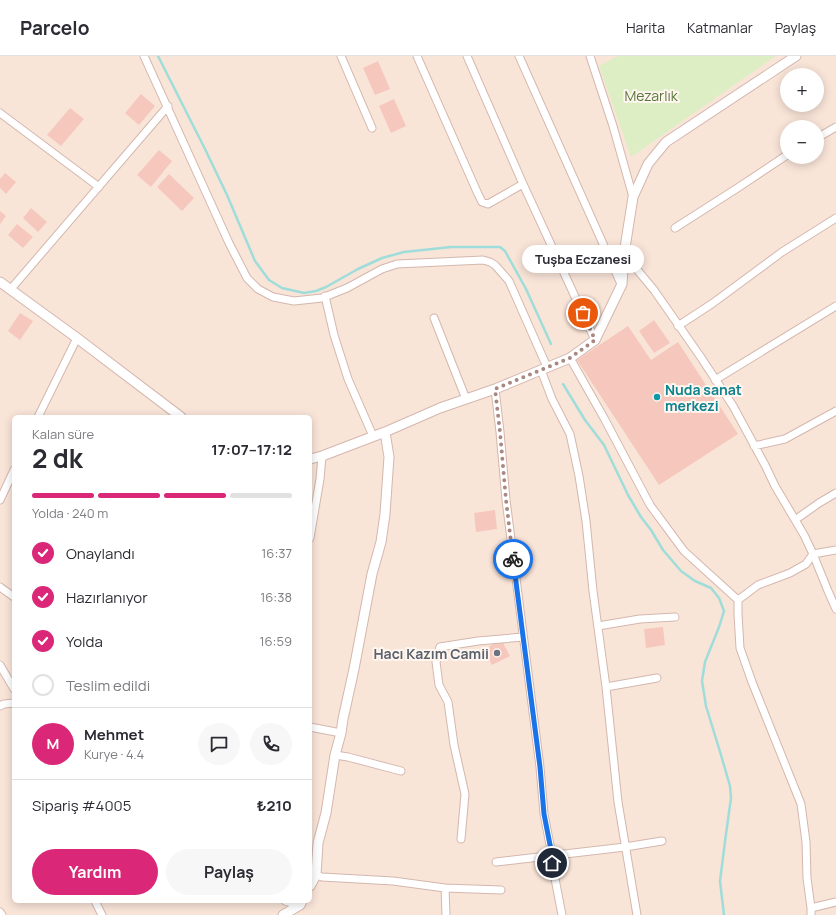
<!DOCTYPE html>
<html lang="tr">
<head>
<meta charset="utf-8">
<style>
  body { margin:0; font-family:Manrope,sans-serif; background:#f7f7f7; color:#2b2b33; height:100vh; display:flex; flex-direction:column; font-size:15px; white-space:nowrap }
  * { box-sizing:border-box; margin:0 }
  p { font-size:13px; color:#7c7c81 }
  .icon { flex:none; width:22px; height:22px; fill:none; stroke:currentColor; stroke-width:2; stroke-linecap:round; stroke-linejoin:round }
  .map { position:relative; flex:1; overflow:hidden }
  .sheet { position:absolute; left:12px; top:359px; width:300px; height:488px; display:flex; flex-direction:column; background:#fff; border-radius:6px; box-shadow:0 2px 10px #0003 }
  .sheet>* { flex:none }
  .buttons { position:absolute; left:780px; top:12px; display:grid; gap:8px }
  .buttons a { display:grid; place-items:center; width:44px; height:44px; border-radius:50%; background:#fff; box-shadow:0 2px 10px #0003; font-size:20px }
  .pin { position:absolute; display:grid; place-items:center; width:34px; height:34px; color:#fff; margin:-17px; border:2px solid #fff; border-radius:50%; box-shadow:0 1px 4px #0007 }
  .courier { position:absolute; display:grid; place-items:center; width:40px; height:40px; margin:-20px; border:3px solid #1a73e8; border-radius:50%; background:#fff; color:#222; box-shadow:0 1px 5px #0007 }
  .bubble { position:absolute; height:28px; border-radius:14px; background:#fff; box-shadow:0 2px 10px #0003; font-size:13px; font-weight:700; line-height:28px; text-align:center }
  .summary em { font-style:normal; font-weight:700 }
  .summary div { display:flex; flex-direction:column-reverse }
  .summary { display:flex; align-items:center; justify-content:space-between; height:68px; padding:0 20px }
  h1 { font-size:26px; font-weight:700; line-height:30px }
  .bar { display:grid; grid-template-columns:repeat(4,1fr); gap:6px 4px; align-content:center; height:48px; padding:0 20px }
  .bar i { height:5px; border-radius:3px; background:#e1e1e2 }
  .bar .selected { background:#db2777 }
  .bar p { grid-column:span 4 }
  .line { display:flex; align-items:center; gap:10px; padding:0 20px; border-top:1px solid #e1e1e2 }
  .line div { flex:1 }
  .round { display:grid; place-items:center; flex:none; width:42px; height:42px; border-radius:21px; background:#f7f7f7 }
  ol { padding:0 20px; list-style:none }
  li { display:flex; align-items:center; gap:12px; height:44px }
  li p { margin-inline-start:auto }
  li .icon { padding:4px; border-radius:50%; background:#db2777; color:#fff; stroke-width:4 }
  li:last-child { color:#7c7c81 }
  li i { width:22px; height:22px; border:2px solid #e1e1e2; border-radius:50% }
  .primary-button { display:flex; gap:8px; margin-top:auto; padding:8px 20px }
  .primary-button a { flex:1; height:46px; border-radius:24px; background:#db2777; color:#fff; font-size:16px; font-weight:700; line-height:46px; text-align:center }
  .primary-button a+a { background:#f7f7f7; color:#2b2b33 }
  header { display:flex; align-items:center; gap:24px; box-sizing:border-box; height:56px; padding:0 20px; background:#fff; border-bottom:1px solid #e1e1e2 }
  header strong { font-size:19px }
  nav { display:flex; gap:22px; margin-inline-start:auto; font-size:14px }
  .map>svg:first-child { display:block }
  .residential { fill:#f9e4d8; fill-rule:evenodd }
  .green { fill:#deeec4 }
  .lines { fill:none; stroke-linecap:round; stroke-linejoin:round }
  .stream { stroke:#9fddda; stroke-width:2.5 }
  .building { fill:#f6c8bd }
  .minor-casing { stroke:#d4b7ae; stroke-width:9 }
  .tertiary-casing { stroke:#d4b7ae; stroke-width:11 }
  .minor { stroke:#fff; stroke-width:7 }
  .tertiary { stroke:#fff; stroke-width:9 }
  .done { stroke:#a98881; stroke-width:4; stroke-dasharray:0 7.2 }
  .route { stroke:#1a73e8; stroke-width:5 }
  .culture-dot { fill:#0f9aa8; stroke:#fff6f0; stroke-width:1.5 }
  .worship-dot { fill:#6b7280; stroke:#fff6f0; stroke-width:1.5 }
  .labels { text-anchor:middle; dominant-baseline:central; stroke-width:4; stroke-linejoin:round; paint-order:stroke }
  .park-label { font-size:14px; fill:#58763a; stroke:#fff6f0 }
  .culture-label { font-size:14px; font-weight:bold; fill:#0d838f; stroke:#fff6f0; text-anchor:start }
  .worship-label { font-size:14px; font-weight:bold; fill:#5b616d; stroke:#fff6f0; text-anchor:end }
</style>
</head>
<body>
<header>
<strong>Parcelo</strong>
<nav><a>Harita</a><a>Katmanlar</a><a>Paylaş</a></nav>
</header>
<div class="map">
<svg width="836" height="859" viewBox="0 0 836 859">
  <rect width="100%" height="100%" fill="#fef1e8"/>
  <path class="residential" d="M0,0H836V859H0ZM787,19H817V49H787ZM787,71H817V101H787ZM14,361H310V845H14Z"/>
  <path class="green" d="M618,0H776L631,101L599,10Z"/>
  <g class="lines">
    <path class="stream" d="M158,0L205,93L227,139L255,205L269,224L282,232L304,237L316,235L326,231L358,213L382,202L404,196L451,191H500L505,195L526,233L551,288
      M563,328L585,364L604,389L628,439L641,461L651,474L663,494L681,515L695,525L711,532L719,542L724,555L719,571L705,606L702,625L706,650L721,699L730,730L731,742L726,778L720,825L724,859"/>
  </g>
  <path class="building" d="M378,5L390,33L375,39L363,12Z
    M141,38L155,50L139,69L125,57Z
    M394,43L406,70L391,77L379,50Z
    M70,52L84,63L61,90L47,79Z
    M159,94L172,105L151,131L137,119Z
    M5,117L16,126L6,138L0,132V123Z
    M169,118L194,142L182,155L157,131Z
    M31,152L47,166L38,176L23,162Z
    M0,155L6,160L0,168Z
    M17,168L33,181L23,192L8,179Z
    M20,257L33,265L20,284L8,275Z
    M654,264L670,287L654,297L639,275Z
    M628,270L651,304L678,286L738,378L659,429L577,304Z
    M495,454L497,473L476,476L474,457Z
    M663,571L665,589L646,592L644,573Z
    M496,586L503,587L510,600L492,609L484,594Z"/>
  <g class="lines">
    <defs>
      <path id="minor" d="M144,0L229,187L247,222L258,233L273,241L294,245L322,242L347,232L382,213L397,208L483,204L490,206L495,209L509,225L547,311
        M341,0L372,72
        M417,0L478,138L482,146L488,148L523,128
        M467,0L523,128L595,284
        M519,0L621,228
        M590,0L613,70L633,141
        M0,57L99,131
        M817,82L836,71
        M675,172L739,131L787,99
        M624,198L654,234L700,300L733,350L765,409L775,430L804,479L813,498L828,535L836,553
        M10,234L168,50
        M325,240L334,279L348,323L373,380
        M434,262L466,343
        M678,270L713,247L782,196L836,162
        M570,302L604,362L650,449L684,495L738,544V558L740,592L752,626L801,748L806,786L807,822L811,852V859
        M541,314L552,343L570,378L579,420L586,465L593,535L606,631L618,746L637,859
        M715,324L836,250
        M495,333L500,376L506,444L540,711L544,758L552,799V807L562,859
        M38,361L77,282
        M754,390L785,383L836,355
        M0,444L14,414
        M795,464L819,447L836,437
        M310,482L320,423L322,400
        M0,531L14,541
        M738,544L758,529L790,517L806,508L813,498L836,494
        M598,570L640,563L675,561
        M0,609L14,633
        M606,631L657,622
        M0,650L4,648L14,647
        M310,671L341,677
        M335,699L348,701L401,715
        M461,783L465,738L454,689L448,646L439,629L436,606L440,591L478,585L523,581
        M496,806L625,791L662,785
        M316,819L322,821L393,825L445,832L501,834
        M445,832L446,859
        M95,845L102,859
        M285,845L300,849
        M811,852L836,846
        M0,856L2,859"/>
      <path id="tertiary" d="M0,226L77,282L181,361
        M310,403L322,400L385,376L440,352L495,333L570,302L595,284L622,228L624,198L633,141L648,108L666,86L796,0
        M310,830L316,819L318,787L326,757L335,699L341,677L343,663L354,613L372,518L381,486L385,458L389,401L385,376
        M283,859L300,849L302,845"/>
    </defs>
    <use href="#minor" class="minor-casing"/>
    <use href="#tertiary" class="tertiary-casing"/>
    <use href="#minor" class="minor"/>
    <use href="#tertiary" class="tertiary"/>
  </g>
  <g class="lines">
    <path class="done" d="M513,503L506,444L500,376L495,333L570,302L595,284L583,257"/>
    <path class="route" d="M513,503L540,711L544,758L552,799V807"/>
  </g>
  <circle class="culture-dot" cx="657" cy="341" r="4"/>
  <circle class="worship-dot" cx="497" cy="597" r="4"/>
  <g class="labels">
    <g class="park-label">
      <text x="651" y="39">Mezarlık</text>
    </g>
    <g class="culture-label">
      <text x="665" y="333">Nuda sanat<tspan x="665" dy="16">merkezi</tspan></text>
    </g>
    <g class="worship-label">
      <text x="489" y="597">Hacı Kazım Camii</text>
    </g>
  </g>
</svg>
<div class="buttons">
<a>+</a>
<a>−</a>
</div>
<div class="pin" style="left:583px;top:257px;background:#ea580c"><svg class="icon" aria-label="bag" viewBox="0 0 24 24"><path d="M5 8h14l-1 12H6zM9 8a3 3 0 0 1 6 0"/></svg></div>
<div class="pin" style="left:552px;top:807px;background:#1f2937"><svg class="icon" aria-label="home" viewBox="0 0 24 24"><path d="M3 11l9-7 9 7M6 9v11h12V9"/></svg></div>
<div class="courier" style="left:513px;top:503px"><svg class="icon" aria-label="bike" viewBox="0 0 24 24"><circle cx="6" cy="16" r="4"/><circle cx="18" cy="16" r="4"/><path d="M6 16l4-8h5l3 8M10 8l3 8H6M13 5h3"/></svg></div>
<div class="bubble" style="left:522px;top:189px;width:122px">Tuşba Eczanesi</div>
<section class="sheet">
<div class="summary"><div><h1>2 dk</h1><p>Kalan süre</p></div><em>17:07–17:12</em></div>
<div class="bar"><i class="selected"></i><i class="selected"></i><i class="selected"></i><i></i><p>Yolda · 240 m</p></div>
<ol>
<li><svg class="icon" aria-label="check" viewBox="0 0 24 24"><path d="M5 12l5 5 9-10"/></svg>Onaylandı<p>16:37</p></li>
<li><svg class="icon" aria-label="check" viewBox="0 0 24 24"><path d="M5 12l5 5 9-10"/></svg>Hazırlanıyor<p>16:38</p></li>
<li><svg class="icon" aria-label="check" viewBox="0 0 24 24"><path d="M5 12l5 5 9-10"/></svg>Yolda<p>16:59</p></li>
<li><i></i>Teslim edildi</li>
</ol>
<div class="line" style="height:72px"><b class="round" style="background:#db2777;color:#fff">M</b><div><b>Mehmet</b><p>Kurye · 4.4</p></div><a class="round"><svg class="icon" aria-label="chat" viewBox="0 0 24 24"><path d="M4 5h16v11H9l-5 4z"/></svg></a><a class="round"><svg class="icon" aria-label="phone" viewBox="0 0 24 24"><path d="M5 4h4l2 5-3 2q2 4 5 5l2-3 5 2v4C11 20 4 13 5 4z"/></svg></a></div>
<div class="line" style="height:52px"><div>Sipariş #4005</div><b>₺210</b></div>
<div class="primary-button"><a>Yardım</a><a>Paylaş</a></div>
</section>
</div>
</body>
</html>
